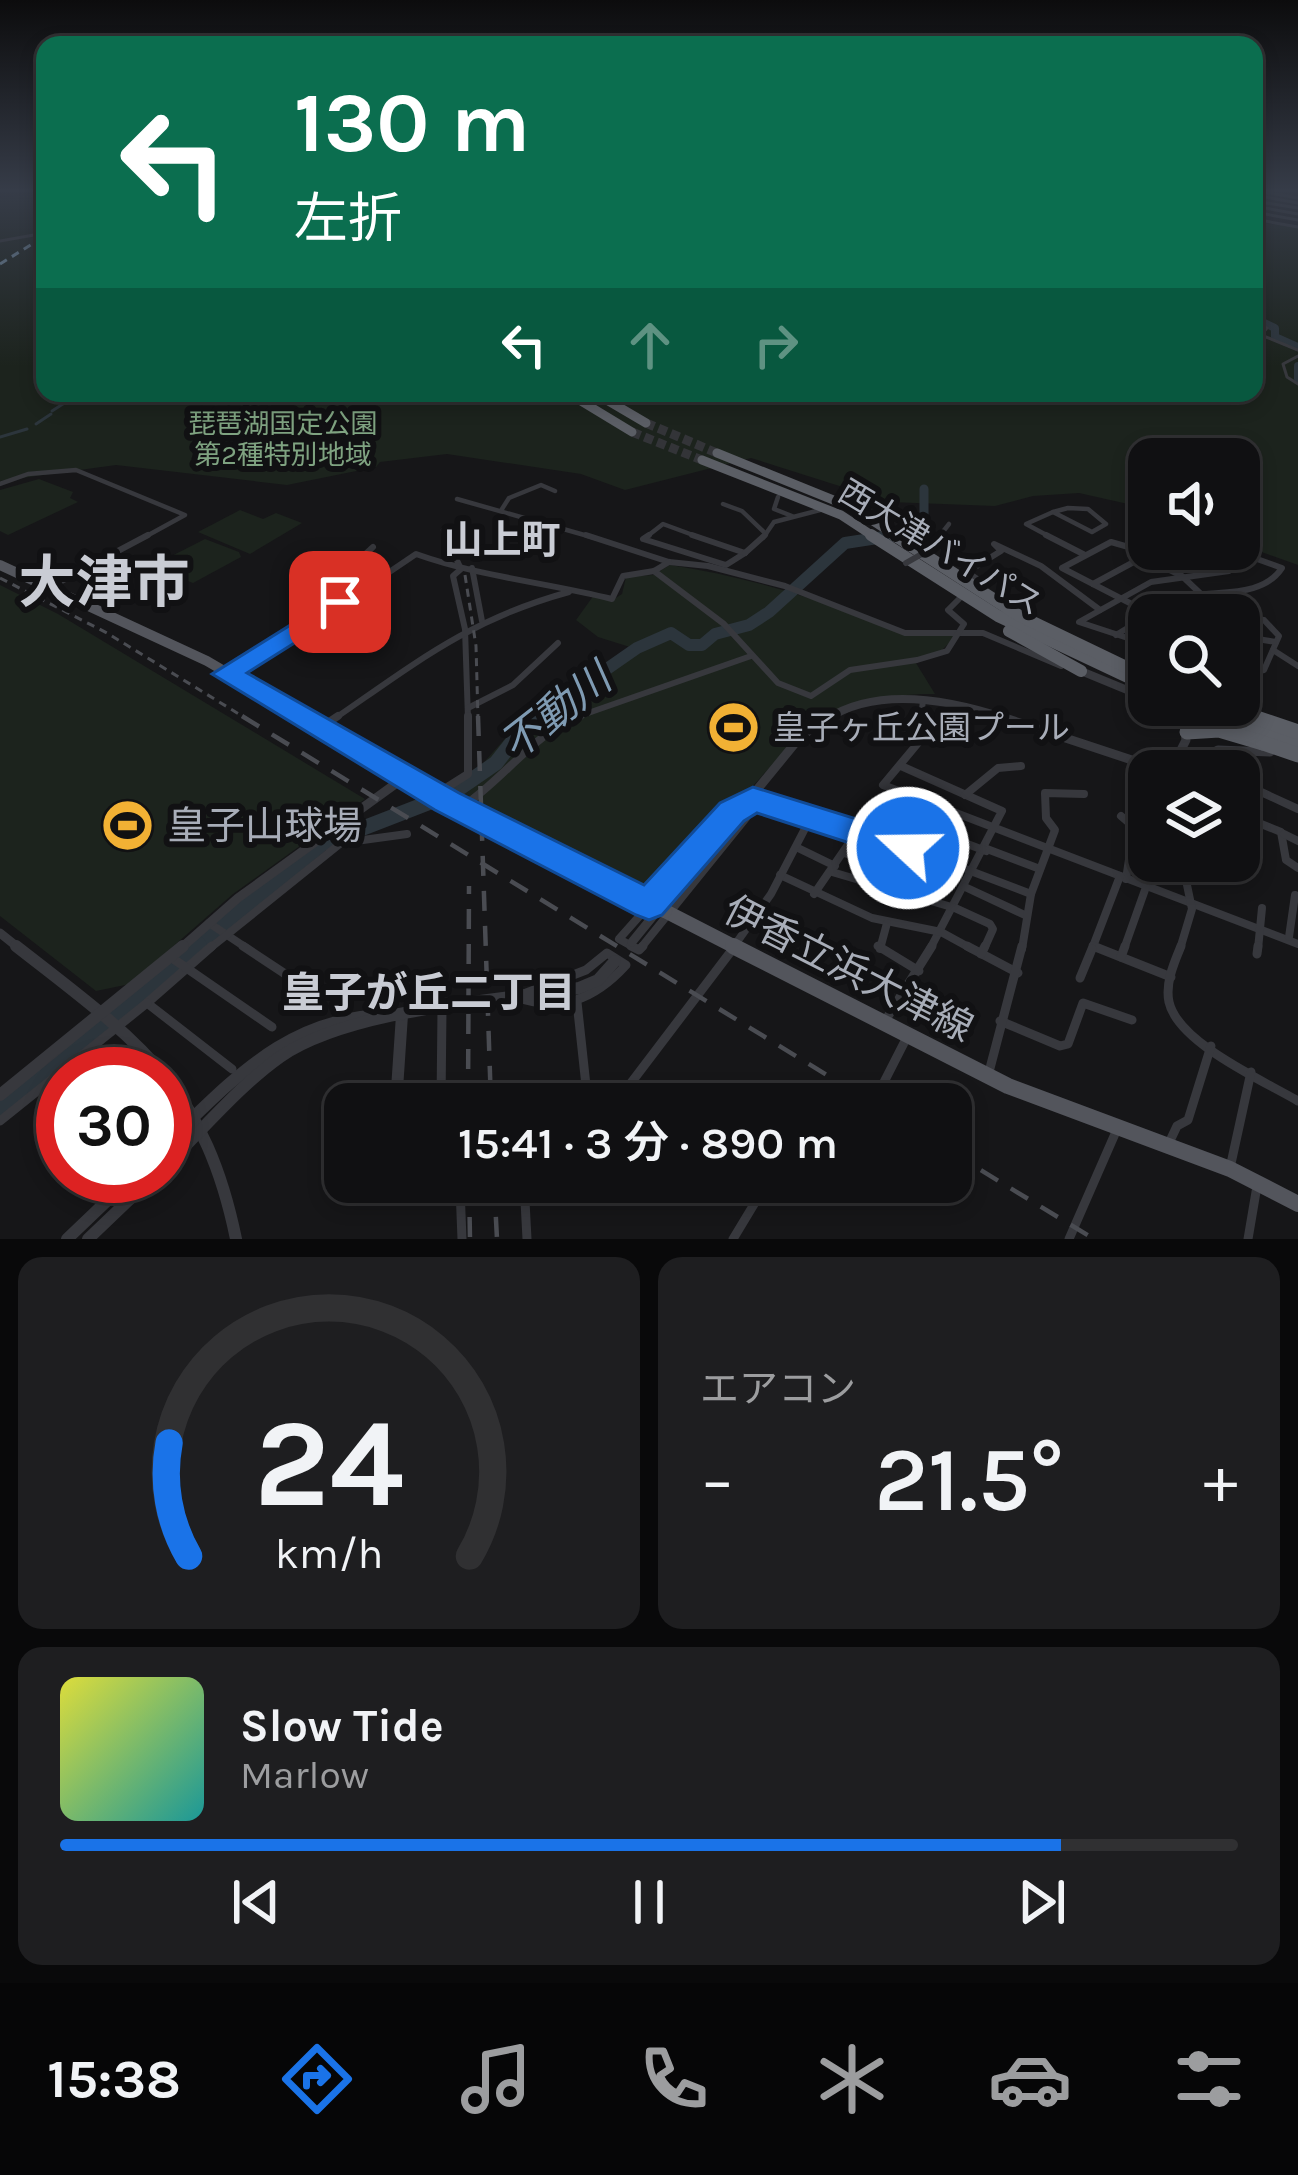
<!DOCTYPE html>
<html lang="ja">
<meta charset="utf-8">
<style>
body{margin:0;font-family:Karla,"Noto Sans JP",sans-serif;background:#1e1e20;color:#f1f3f6;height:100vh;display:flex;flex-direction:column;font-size:45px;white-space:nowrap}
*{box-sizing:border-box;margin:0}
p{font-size:39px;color:#9c9d9f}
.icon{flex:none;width:66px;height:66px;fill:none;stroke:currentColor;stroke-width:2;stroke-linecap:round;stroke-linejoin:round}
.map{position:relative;height:1239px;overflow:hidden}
.details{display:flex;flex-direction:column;gap:18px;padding:18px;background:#09090a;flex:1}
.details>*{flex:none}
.top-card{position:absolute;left:36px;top:36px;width:1227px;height:366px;border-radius:24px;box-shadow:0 6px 18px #0003,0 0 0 3px #303032;background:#0b6e4f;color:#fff;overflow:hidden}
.buttons{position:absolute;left:1128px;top:438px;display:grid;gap:24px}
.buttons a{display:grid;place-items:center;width:132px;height:132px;border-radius:24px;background:#101012;box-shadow:0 6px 18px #0003,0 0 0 3px #303032;font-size:60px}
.speed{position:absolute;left:36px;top:1047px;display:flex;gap:24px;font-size:60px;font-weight:700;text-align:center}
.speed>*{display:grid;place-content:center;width:156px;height:156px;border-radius:50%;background:#101012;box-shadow:0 6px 18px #0003,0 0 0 3px #303032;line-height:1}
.speed .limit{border:18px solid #d22;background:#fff;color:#111}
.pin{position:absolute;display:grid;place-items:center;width:102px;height:102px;color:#fff;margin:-51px;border-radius:24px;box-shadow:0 6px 18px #0006}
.me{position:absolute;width:132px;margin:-66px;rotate:291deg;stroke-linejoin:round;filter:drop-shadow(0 0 9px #0008)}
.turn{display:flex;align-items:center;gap:42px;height:252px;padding:0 60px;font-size:54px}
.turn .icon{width:156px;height:156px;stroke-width:2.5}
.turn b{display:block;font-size:84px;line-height:102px}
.lanes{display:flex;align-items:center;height:114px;padding:0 60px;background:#0003;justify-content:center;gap:60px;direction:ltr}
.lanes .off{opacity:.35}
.big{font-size:90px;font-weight:600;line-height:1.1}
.details .widget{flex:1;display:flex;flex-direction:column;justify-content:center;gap:18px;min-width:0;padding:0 42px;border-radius:24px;background:#1e1e20}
.details .dial{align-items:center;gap:0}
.dial svg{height:312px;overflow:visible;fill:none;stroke:#303032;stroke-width:7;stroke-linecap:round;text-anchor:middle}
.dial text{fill:#f1f3f6;stroke:none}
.song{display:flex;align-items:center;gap:36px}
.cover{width:144px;height:144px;border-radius:18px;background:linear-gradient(135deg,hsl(60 70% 55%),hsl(180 70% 35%))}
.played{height:12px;border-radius:6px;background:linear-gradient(90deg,#1a73e8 85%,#303032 85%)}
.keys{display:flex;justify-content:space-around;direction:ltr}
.heat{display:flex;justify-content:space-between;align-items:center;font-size:66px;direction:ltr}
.details .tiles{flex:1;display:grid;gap:18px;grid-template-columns:1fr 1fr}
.widget:last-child{grid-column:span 2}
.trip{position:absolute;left:324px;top:1083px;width:648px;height:120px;border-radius:24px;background:#101012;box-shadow:0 6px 18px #0003,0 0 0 3px #303032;font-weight:600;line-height:120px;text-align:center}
.tab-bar{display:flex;height:192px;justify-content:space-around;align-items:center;background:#060607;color:#9c9d9f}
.tab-bar .icon{width:84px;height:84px}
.tab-bar .selected{color:#1a73e8}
.tab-bar b{font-size:54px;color:#f1f3f6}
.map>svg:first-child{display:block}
.green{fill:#1c231d}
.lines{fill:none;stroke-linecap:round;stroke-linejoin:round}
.stream{stroke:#2c353c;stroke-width:3}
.river-far4{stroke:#2c353c;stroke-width:8}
.river-far3{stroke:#2c353c;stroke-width:9}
.river-far2{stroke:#2c353c;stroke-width:12}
.river-far1{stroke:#2c353c;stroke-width:15}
.river{stroke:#2c353c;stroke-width:20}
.ferry{stroke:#7f9bb3;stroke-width:3;stroke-dasharray:8 6;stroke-linecap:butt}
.trunk-tunnel{stroke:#333438;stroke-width:9;stroke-dasharray:9 4.5;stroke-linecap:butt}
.minor-far4{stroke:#37383d;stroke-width:3}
.minor-far3{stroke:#37383d;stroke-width:4.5}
.minor-far2{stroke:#37383d;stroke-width:6}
.minor-far1{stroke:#37383d;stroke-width:8}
.minor{stroke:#37383d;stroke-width:9}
.tertiary-far3{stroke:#37383d;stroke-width:3}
.tertiary-far2{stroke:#37383d;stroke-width:8}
.tertiary-far1{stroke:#37383d;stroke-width:9}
.tertiary{stroke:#37383d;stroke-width:12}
.primary-far2{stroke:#53555c;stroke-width:10}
.primary-far1{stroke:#53555c;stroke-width:14}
.primary{stroke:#53555c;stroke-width:16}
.trunk-far2{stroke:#5b5e65;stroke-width:9}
.trunk-far1{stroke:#5b5e65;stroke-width:12}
.trunk{stroke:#5b5e65;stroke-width:15}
.rail-far1{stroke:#4a4c52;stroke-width:3;stroke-dasharray:8 6;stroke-linecap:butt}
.rail{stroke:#4a4c52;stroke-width:4.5;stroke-dasharray:20 15;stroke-linecap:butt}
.minor-bridge{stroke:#37383d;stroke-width:6}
.primary-bridge{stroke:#53555c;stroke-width:14}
.trunk-bridge-far1{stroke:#5b5e65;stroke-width:12}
.trunk-bridge{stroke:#5b5e65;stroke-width:15}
.route{fill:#1a73e8;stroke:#114b97;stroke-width:3}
.labels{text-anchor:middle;stroke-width:12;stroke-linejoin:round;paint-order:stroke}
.far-park-label{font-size:27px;fill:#7fa381;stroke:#111113}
.street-label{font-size:33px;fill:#a8adb8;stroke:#111113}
.poi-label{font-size:33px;fill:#a8adb8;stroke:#111113;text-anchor:start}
.quarter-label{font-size:39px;font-weight:bold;fill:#c9ccd4;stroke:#111113}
.near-poi-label{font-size:39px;fill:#a8adb8;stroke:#111113;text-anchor:start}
.near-street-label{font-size:39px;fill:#a8adb8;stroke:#111113}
.near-water-label{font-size:42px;font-style:italic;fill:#7f9bb3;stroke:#111113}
.near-neighbourhood-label{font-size:42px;font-weight:bold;fill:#c9ccd4;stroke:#111113}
.town-label{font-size:57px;font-weight:bold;fill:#c9ccd4;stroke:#111113}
</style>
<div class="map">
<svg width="1298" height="1239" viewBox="0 0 1298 1239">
<rect width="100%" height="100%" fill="#161618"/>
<g class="green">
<polygon points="22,192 45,192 45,393 1254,393 1254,222 1298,227 1298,565 1239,544 1239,459 1149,459 1149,527 1128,504 1079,493 1033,496 995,506 890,502 751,458 625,490 581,474 447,454 380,462 376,467 287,485 116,465 0,481 0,198 33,194"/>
<polygon points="39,479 73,492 70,498 78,502 8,535 0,531 0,490"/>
<polygon points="240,510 263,519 276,513 302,523 250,554 198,532"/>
<polygon points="205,539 239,552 241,557 193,583 150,567"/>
<path d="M 670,565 C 731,574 791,591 850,612 C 902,630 896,639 957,635 L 939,653 L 916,663 L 935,694 C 894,693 849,703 813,720 L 656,892 L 563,854 L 442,795 L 470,778 L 511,732 L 633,648 L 598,637 L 576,620 L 594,595 L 611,601 L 622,594 L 626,577 L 653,575 Z"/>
<polygon points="0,585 58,614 365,799 233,894 130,984 96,991 0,916"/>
</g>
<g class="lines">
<g class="stream">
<polyline points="52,411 80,393"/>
<polyline points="36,424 51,414"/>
<polyline points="0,437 27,429"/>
</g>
<g class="river-far4">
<polyline points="1254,318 1275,328 1275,337 1298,347"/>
<polyline points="1298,366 1298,379"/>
</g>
<polyline class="river-far3" points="878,538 924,530 924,489"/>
<polyline class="river-far2" points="535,719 637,648 671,633 689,645 702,645 715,634 749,625 769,612 845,543 897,535"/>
<polyline class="river-far1" points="194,949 322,844 451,794 496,763 525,726 540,716"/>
<polyline class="river" points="0,1108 197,946"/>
<polyline class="ferry" points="0,264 45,236"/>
<g class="trunk-tunnel">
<polyline points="646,423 717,453"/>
<polyline points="632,432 702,460"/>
</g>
<g class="minor-far4">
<polyline points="1264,192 1298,198"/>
<polyline points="1254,195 1298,203"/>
<polyline points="1254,201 1298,208"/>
<polyline points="1254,206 1298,214"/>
<polyline points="1254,219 1298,227"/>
<polyline points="0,241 45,233"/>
<polyline points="1254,322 1267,328 1261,335 1298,350"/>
<polyline points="1298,356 1283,364 1287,377 1298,384"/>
</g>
<g class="minor-far3">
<polyline points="0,484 28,474 76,470 185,515 143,538"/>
<polyline points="778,497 774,509 792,516"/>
<polyline points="457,499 595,538"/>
<polyline points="723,504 742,511 766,534"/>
<polygon points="1068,508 1088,509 1106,524 1092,532 1053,512"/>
<polyline points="502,509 509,498 541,485 555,491"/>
<polyline points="443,530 446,538"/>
<polyline points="645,538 663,524 701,538"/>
<polyline points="763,538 774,522 820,510"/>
<polyline points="938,538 949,524"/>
<polyline points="1052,538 1026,524 1053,512"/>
</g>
<g class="minor-far2">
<polyline points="445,535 461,569 453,576 465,629 468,719"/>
<polyline points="586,535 669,562 708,566 785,586 905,633 983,633 1061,666"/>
<polyline points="649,535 643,539 726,565 745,553"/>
<polyline points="692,535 745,553"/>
<polyline points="1046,535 1085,555"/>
<path d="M 1111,542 L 1153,554 L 1232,550 L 1282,568 C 1260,601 1210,588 1178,599 C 1169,602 1159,609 1151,614 L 1062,568 Z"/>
<polyline points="927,551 940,535"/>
<polyline points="745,553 765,535"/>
<polyline points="340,554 346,572 321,593 340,602"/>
<polyline points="472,568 482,621"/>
<polyline points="654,571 724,624 778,683 811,696 850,670 917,660 947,651 964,624 948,610 959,599"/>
<polyline points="346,572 373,547"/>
<polyline points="1093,584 1143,557 1182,576 1202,595"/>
<polyline points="52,586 148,535"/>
<polyline points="979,586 983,583 967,572 1001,551 994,544 1041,566 1100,610"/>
<polyline points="1239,617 1264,620 1279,636 1264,670 1239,676"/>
<polyline points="1116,635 1149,615"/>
<polyline points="1239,636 1276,642"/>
<polyline points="1149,645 1079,622 1151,582 1229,571 1248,555"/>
<polyline points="1273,650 1298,666"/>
<path d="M 229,672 L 323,617 L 416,554 C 477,576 548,583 612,599 L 623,576 L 654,571 L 669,562"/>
<polyline points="1239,678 1254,702"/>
<polyline points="468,708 513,685 558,643"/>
<path d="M 334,719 C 417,662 470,619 569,592"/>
<polyline points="571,719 751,656"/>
<polyline points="921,719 923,700"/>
<polyline points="1199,719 1206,708"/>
</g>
<g class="minor-far1">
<polyline points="921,716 918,743 883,785 1298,944"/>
<polyline points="1185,725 1201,716"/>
<polyline points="320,728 338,716"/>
<polyline points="901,766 1002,811 930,949"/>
<polyline points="1217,771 1230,761 1231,752"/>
<polyline points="438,793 468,774 468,716"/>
<polyline points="965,795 998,768 1021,766"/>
<polyline points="753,799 873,834 1031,894"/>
<path d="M 462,807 C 502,781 536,731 580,716"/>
<polyline points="1239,815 1281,832 1286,860 1298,868"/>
<polyline points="1121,816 1149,840"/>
<polyline points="1255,822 1259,791 1298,809"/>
<polyline points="1284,834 1298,841"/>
<polyline points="798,848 835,866"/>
<polyline points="987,849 1040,869"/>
<polyline points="844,853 901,871"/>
<polyline points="921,853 930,830 986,851"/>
<polyline points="832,872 955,908 990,924 993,929 984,949"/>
<polyline points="780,875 872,918 941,932 972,949"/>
<polyline points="1126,879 1134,827"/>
<polyline points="965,887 1027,916"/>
<polyline points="814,894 876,804 901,811 921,802"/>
<polyline points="895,894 908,849"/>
<polyline points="209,923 248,949"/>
<polyline points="1289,937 1295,895"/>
<polyline points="209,949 341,843 407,834"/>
<polyline points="637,949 619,939 732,812 753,799 746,818 640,949"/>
<polyline points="732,949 771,894 811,817"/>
<polyline points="880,949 887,923"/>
<polyline points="1022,949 1031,894 1055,830 1046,818 1045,793 1084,794"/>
<polyline points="1092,949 1120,876"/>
<polyline points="1124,949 1146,887"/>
<polyline points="1180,949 1192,909 1182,861"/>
<polyline points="1258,949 1262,908"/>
</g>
<g class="minor">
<polyline points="212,946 147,1003 232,1069"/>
<polyline points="243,946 311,991"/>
<polyline points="631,946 639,950 643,946"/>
<polyline points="878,946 919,971"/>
<polyline points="967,946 1018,973"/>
<polyline points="1093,946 1171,977"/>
<path d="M 1181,946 C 1174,963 1165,983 1169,1002 C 1178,1043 1264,1081 1298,1101"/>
<path d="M 607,953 L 626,965 C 595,999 561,1013 516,997 L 586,970 Z"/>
<polyline points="981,954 985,946"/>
<polyline points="1257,954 1258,946"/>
<polyline points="1121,957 1125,946"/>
<polyline points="172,958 272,1027"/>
<polyline points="1080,978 1092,949"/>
<polyline points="577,1002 588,1104"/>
<polyline points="885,1021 932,946"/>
<polyline points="1000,1021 1060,1046 1068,1044 1083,1003 1132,1020"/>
<polyline points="989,1072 1022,946"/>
<polyline points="883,1084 906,1039"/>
<polyline points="441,1104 442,1009"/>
<polyline points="615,1104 735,946"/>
<polyline points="0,1121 147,1003"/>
<polyline points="1168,1145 1177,1126 1188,1120 1211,1046"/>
<polyline points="1230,1168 1251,1072"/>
<polyline points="455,1182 460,1188 462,1239"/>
<polyline points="524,1182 527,1239"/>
<polyline points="460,1188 485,1182"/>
<polyline points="733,1239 759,1196"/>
<polyline points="1069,1239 1118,1127"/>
<polyline points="1248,1239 1257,1186"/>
</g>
<polyline class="tertiary-far3" points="1254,212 1298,220"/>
<g class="tertiary-far2">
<polyline points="1081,671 1149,699"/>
<polyline points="1160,705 1176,719"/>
<path d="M 827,719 C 879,685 954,701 1008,719"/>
</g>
<g class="tertiary-far1">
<polyline points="999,716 1153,767 1176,760 1186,740 1184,725 1173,716"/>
<polyline points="1181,771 1218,750 1270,752"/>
<polyline points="670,896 801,736 832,716"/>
<polyline points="0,933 20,949"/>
<polyline points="632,942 654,915"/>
<polyline points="180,949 238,898 405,777"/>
</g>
<g class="tertiary">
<path d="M 16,946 C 135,1039 204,1083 236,1239"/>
<polyline points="0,1095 183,946"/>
<polyline points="396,1104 402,1015"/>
<path d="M 165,1145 C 236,1076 294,1011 401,1015"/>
<path d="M 165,1166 C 202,1131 239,1086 280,1057 C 350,1009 494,1001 579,988 L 598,980 L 615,961"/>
<polyline points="67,1239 133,1176"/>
<polyline points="88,1239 154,1176"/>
</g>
<polyline class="primary-far2" points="0,565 207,661 306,719"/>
<g class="primary-far1">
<polyline points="301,716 447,801 654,907"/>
<polyline points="665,911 739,949"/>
</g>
<polyline class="primary" points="733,946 1008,1086 1230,1169 1298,1204"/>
<g class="trunk-far2">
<polyline points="595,393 646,423"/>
<polyline points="571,395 632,432"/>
<polyline points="717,453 853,508 899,538"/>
<polyline points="702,460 841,515 876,538"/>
</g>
<g class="trunk-far1">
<polyline points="871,535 998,616 1149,687"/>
<polyline points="894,535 1018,615 1149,678"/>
<polyline points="1009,631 1081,671"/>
<polyline points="1220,705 1260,719"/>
<polyline points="1223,716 1230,719"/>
</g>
<g class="trunk">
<polyline points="1223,716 1298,744"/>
<polyline points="1251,716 1298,732"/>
<polyline points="1187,732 1219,730 1263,743"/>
</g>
<g class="rail-far1">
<polyline points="465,575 476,646 478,719"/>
<polyline points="0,578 107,633 247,719"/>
</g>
<g class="rail">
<polyline points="242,716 874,1104"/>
<polyline points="478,716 491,1104"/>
<polyline points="468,1104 469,886"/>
<polyline points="951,1152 1094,1239"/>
<polyline points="469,1182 470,1239"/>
<polyline points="494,1182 497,1239"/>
</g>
<polyline class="minor-bridge" points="906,563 927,551"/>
<polyline class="primary-bridge" points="654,907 665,911"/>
<polyline class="trunk-bridge-far1" points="1194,705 1223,716"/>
<polyline class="trunk-bridge" points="1263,743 1298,755"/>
</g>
<linearGradient id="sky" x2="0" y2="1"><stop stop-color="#0c0c0d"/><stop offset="0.52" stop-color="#363c48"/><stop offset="1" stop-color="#363c48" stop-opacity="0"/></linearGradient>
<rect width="1298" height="366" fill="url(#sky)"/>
<polygon class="route" points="340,594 354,602 350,608 247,673 459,793 644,885 720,803 753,787 921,839 926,848 921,858 908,862 757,813 744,821 662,915 649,920 636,915 435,810 212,674"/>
<defs>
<symbol id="stadium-disc" viewBox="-11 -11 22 22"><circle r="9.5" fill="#f2b134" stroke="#111113"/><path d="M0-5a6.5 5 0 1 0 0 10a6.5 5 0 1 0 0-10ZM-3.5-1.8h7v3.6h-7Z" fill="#111"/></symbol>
</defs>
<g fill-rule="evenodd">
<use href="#stadium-disc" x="704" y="698" width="59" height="59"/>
<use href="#stadium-disc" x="98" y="796" width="59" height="59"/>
</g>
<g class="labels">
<g class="far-park-label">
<text x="283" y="433">琵琶湖国定公園<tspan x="283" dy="31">第2種特別地域</tspan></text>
</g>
<g class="street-label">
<text transform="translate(941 547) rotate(31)" y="12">西大津バイパス</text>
</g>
<g class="poi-label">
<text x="773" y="739">皇子ヶ丘公園プール</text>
</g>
<g class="quarter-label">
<text x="502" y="553">山上町</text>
</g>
<g class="near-poi-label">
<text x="167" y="839">皇子山球場</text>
</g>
<g class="near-street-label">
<text transform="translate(849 968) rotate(27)" y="14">伊香立浜大津線</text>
</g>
<g class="near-water-label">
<text transform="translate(555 711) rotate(-38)" y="15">不動川</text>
</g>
<g class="near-neighbourhood-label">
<text x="429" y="1007">皇子が丘二丁目</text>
</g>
<g class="town-label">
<text x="104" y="602">大津市</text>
</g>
</g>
</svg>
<div class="buttons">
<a><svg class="icon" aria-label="sound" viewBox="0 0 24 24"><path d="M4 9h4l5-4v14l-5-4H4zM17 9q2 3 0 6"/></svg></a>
<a><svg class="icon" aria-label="search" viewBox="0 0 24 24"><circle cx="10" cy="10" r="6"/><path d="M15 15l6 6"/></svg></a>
<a><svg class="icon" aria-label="layers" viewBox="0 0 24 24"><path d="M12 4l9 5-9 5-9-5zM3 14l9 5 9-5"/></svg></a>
</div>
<div class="speed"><div class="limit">30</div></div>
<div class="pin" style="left:340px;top:602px;background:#d93025"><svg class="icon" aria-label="arrive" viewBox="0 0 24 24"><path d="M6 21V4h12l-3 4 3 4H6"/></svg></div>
<svg class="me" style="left:908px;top:848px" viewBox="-20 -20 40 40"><circle r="17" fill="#1a73e8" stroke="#fff" stroke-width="3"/><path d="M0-11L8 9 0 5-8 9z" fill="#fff"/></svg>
<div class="trip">15:41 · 3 分 · 890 m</div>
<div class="top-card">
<div class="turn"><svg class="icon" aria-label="left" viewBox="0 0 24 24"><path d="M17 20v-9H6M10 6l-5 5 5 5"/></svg><div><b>130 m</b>左折</div></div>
<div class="lanes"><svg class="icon" aria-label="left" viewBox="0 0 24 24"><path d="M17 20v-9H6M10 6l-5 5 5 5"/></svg><svg class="icon off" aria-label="ahead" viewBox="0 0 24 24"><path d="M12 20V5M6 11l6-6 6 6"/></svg><svg class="icon off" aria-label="right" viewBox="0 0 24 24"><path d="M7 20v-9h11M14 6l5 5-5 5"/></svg></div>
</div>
</div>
<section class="details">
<div class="tiles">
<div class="widget dial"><svg viewBox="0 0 100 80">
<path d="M14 69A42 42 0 1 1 86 69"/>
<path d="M14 69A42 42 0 0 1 9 40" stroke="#1a73e8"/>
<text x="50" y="56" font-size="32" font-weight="700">24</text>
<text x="50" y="72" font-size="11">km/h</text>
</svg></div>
<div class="widget"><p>エアコン</p>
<div class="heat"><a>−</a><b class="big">21.5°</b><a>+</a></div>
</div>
<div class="widget">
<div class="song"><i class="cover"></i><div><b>Slow Tide</b><p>Marlow</p></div></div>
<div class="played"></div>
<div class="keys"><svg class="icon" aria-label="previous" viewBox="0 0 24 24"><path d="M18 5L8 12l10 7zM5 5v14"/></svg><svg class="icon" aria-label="pause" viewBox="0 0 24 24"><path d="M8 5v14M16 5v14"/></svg><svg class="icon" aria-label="next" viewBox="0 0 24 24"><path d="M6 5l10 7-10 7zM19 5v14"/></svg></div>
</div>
</div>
</section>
<nav class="tab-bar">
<b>15:38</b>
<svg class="icon selected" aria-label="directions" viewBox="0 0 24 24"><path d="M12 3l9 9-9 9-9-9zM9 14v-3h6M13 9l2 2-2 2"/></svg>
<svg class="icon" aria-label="music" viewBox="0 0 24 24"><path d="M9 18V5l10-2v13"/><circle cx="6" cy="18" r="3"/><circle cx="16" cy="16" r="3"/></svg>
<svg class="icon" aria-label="phone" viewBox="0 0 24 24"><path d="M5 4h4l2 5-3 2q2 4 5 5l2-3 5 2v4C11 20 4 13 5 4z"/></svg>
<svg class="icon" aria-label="climate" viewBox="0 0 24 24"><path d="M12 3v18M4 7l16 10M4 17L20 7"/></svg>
<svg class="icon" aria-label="car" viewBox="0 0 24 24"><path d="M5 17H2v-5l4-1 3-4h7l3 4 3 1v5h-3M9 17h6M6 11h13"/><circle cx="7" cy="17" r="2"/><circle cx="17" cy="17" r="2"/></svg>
<svg class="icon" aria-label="filters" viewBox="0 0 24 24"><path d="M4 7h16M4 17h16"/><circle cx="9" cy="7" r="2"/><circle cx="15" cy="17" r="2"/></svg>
</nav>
